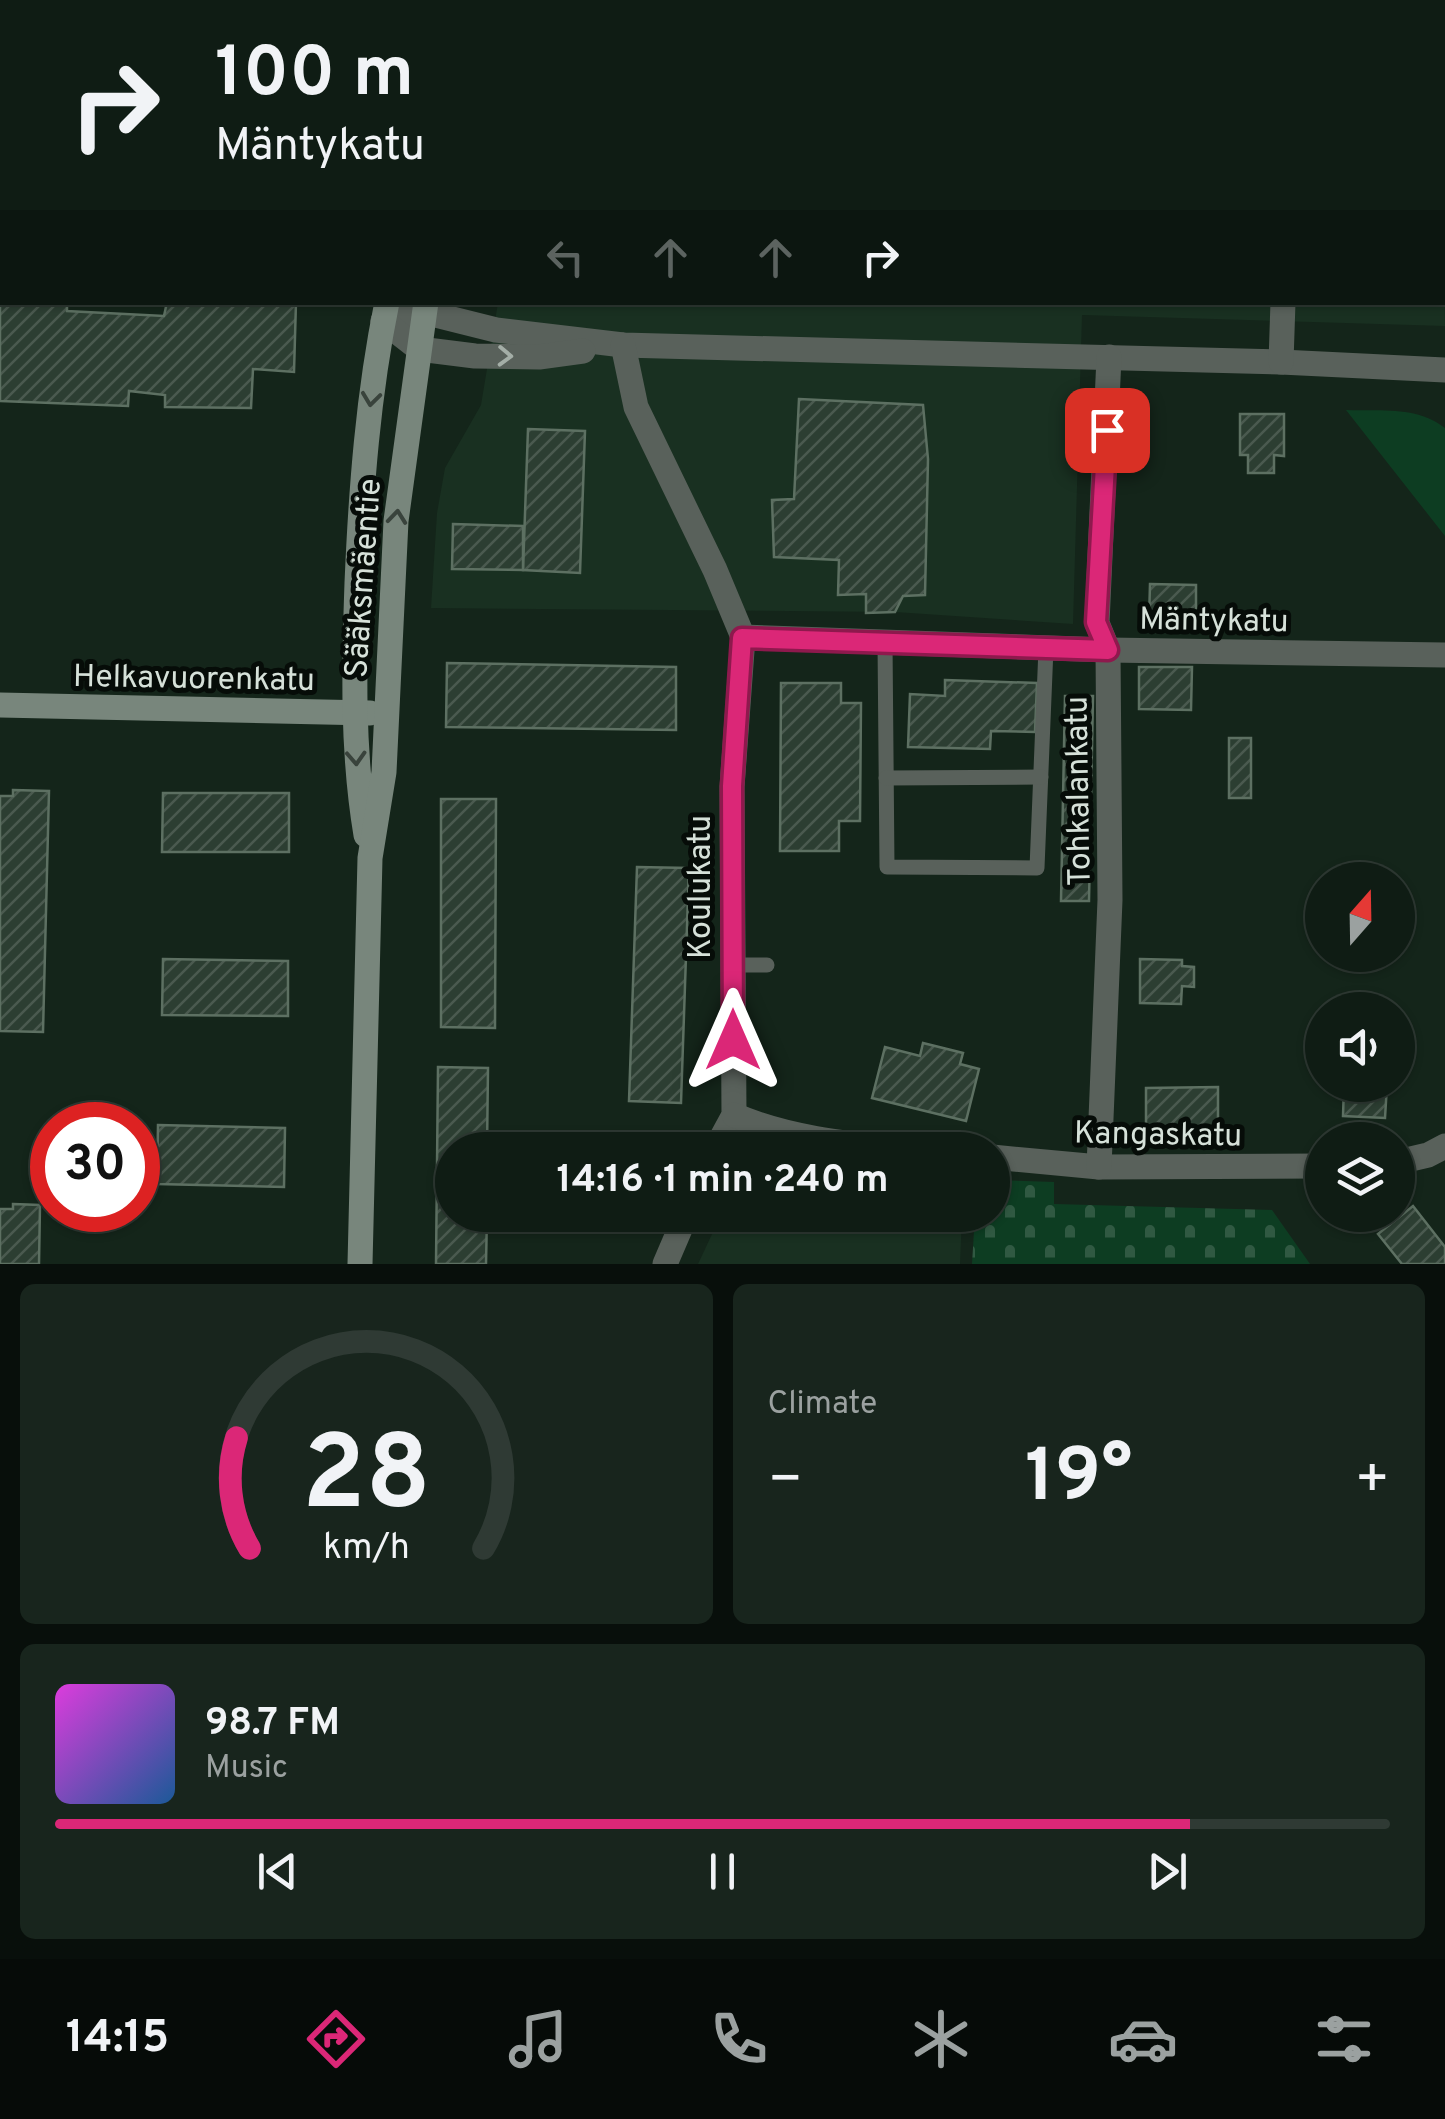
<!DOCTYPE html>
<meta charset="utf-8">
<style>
body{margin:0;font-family:Overpass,sans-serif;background:#18251d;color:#f1f3f6;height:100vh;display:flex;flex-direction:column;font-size:38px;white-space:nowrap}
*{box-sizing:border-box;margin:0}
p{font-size:32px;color:#9ba1a0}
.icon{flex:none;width:55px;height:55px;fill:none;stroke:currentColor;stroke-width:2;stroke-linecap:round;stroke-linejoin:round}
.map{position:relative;height:1264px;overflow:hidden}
.panel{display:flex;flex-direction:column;gap:20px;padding:20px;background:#080f0b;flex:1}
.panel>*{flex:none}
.banner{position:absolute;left:0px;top:0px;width:1445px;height:305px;box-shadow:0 2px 8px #0004,0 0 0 2px #2f3a34;background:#0f1c14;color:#f1f3f6;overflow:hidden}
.needle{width:65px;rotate:20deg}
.fabs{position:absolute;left:1305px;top:862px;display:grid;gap:20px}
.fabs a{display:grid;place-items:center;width:110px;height:110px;border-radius:50%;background:#0f1c14;box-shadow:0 2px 8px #0004,0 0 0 2px #2f3a34;font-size:50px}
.speed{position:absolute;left:30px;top:1102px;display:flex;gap:20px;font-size:50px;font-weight:700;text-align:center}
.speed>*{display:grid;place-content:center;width:130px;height:130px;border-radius:50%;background:#0f1c14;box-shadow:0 2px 8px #0004,0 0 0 2px #2f3a34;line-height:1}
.speed .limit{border:15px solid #d22;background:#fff;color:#111}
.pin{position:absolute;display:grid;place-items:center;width:85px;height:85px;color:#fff;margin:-42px;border-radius:20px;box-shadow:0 5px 15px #0006}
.me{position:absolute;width:110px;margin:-55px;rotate:0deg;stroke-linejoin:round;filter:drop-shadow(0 0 8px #0008)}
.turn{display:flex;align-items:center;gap:35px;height:210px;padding:0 50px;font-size:45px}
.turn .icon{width:130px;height:130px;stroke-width:2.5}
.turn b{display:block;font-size:70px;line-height:85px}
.lanes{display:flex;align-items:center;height:95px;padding:0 50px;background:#0003;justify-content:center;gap:50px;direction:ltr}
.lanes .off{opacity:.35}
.big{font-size:75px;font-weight:700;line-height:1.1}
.panel .widget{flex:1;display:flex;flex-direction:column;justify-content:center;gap:15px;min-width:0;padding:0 35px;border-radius:15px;background:#18251d}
.panel .dial{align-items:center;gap:0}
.dial svg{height:260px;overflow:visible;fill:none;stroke:#2f3a34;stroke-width:7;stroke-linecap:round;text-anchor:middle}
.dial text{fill:#f1f3f6;stroke:none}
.song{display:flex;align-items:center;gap:30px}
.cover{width:120px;height:120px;border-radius:15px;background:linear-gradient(135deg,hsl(300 70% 55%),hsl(210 70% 35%))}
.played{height:10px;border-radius:5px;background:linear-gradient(90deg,#db2777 85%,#2f3a34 85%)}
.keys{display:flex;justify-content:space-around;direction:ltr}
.heat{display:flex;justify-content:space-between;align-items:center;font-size:55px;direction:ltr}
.panel .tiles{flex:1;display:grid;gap:20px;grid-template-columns:1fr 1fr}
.widget:last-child{grid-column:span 2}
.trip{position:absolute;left:435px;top:1132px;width:575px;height:100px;border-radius:50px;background:#0f1c14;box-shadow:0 2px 8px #0004,0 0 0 2px #2f3a34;font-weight:700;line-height:100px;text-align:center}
.tabs{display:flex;height:160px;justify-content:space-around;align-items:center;background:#060b08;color:#9ba1a0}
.tabs .icon{width:70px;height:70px}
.tabs .on{color:#db2777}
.tabs b{font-size:45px;color:#f1f3f6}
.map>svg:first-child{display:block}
.built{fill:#193021}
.grass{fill:#0d3d22}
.cemetery{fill:url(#cemetery-stones)}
.park{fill:url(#park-crowns)}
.building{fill:url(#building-hatch);stroke:#5d7062;stroke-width:2.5}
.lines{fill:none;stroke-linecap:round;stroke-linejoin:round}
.lane{stroke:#59615b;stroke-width:15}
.street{stroke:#59615b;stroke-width:25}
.secondary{stroke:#78867c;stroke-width:25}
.oneway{stroke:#a4aea7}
.oneway2{stroke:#39433c}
.route-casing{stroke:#8e194d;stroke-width:25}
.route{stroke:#db2777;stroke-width:18}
.labels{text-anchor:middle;stroke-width:10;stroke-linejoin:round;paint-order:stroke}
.street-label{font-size:32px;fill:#d6e1d9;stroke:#060c08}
</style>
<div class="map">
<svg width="1445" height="1264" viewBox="0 0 1445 1264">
<defs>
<pattern id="cemetery-stones" width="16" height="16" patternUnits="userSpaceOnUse" patternTransform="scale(2.5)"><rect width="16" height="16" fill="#0d3d22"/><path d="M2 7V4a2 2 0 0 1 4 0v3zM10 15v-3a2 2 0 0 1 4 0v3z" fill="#305942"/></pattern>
<pattern id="park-crowns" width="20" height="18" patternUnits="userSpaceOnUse" patternTransform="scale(2.5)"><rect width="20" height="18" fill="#0d3d22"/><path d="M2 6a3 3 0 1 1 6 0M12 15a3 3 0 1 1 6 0" fill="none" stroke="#305942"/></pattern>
<pattern id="building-hatch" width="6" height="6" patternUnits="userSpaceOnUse" patternTransform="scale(2.5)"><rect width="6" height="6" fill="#2c3e32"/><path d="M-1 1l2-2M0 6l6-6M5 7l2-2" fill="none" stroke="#4a5a4f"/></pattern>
</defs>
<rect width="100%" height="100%" fill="#14251a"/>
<g class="built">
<rect x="534" y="0" width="786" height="2"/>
<polygon points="1442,22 1445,326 1082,315 1073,624 895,612 431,608 437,513 445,468 481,405 498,303 1442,302"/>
<polygon points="721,1215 962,1215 960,1264 698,1264"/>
</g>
<path class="grass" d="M 1346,410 C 1380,411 1418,406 1445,428 L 1445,536 Z"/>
<polygon class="cemetery" points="993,1180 1054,1182 1054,1204 1272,1210 1310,1264 972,1264 975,1215 992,1215"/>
<polygon class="park" points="0,0 392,0 2,2 2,173"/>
<g class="building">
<rect x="1442" y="24" width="3" height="155"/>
<polygon points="0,229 2,302 67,302 67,311 164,316 167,302 296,302 294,372 253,369 251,408 165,407 165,395 129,391 128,406 0,401"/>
<polygon points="799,399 923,405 928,459 925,595 903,596 895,612 866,613 866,594 838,595 839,560 774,557 772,500 794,499"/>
<polygon points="1240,414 1284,414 1284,456 1274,455 1274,473 1248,473 1248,455 1240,455"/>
<polygon points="528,429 585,431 580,573 523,570"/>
<polygon points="453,524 523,526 523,570 452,569"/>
<polygon points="1150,584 1196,585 1196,622 1149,621"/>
<polygon points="447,663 676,667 676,730 446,727"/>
<polygon points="1139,667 1192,667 1191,710 1139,709"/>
<polygon points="945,680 1037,683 1035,732 991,731 990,749 908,747 910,694 945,696"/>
<polygon points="781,683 841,683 841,703 861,703 860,821 839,821 839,851 780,851"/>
<polygon points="1065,696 1093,696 1089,901 1061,901"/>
<rect x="1229" y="738" width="22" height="60"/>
<polygon points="13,790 49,791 43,1032 0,1031 0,796 13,796"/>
<polygon points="163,793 289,793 289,852 162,852"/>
<polygon points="441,799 496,799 495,1028 441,1027"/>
<polygon points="637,867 689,868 681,1103 629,1101"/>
<polygon points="163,959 288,961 288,1016 162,1015"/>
<polygon points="1140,959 1182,960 1182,966 1194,967 1194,987 1182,986 1181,1004 1140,1003"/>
<polygon points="923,1043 963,1053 960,1064 979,1069 966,1121 872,1098 885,1047 920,1056"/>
<polygon points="438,1067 488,1068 487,1150 452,1150 452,1215 487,1215 486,1264 436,1264"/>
<polygon points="1344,1085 1387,1085 1385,1118 1343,1116"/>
<polygon points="1218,1087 1218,1133 1146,1133 1146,1088"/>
<polygon points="158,1125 285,1128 284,1187 157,1184"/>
<polygon points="13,1204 40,1205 39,1264 0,1264 0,1209 13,1209"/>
<polygon points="1413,1206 1445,1247 1445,1264 1402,1264 1378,1234"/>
</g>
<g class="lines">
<g class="lane">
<polyline points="885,642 887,867 1037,868 1046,648"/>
<polyline points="886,778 1041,777"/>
<polyline points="732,965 767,965"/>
</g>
<g class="street">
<polyline points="1288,2 1288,0"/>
<polyline points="383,321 424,312 496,330 623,345 1281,362 1445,370"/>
<polyline points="383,321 419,349 475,356 539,357 583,351"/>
<polyline points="623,345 636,407 715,570 743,637 732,787 734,1115 715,1150"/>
<polyline points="1281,362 1283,302"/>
<polyline points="743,637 1108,650 1445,655"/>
<path d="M 734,1115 C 792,1140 852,1144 915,1150"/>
<polyline points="992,1157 1099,1167 1322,1166"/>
<polyline points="1398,1162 1428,1155 1445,1146"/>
<polyline points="1099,1167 1110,900 1108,650 1097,623 1109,357"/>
<polyline points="665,1264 686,1215"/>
</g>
<g class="secondary">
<polyline points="438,2 438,0"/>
<polyline points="482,2 482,0"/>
<polyline points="0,705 370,713"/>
<path d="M 366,835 C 352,751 354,668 357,583 C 361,489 368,395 387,302"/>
<polyline points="360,1264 370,858 384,772 396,521 426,302"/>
</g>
</g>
<defs><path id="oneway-chevron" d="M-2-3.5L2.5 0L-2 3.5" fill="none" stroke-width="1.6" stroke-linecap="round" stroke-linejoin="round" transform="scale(2.5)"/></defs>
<use class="oneway" href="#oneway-chevron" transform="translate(505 356) rotate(2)"/>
<g class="oneway2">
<use href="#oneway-chevron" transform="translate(371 399) rotate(97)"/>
<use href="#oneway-chevron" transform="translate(397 517) rotate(-84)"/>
<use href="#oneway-chevron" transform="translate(356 758) rotate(87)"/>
</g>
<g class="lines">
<defs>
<polyline id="route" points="733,1040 732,786 742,638 1108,650 1096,622 1107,430"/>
</defs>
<use href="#route" class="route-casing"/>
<use href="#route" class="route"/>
</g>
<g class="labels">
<g class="street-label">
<text transform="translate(362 578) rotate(-86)" y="11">Sääksmäentie</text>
<text transform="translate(1214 619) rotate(1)" y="11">Mäntykatu</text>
<text transform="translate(194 677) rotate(1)" y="11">Helkavuorenkatu</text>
<text transform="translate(1077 791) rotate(-91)" y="11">Tohkalankatu</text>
<text transform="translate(699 887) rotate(-90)" y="11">Koulukatu</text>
<text transform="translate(1158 1133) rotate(1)" y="11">Kangaskatu</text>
</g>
</g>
</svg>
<div class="fabs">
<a><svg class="needle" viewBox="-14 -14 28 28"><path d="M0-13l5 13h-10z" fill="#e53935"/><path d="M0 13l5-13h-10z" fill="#9ba1a0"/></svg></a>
<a><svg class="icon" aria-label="sound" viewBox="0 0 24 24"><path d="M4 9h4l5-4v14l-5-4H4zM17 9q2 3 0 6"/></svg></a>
<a><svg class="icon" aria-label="layers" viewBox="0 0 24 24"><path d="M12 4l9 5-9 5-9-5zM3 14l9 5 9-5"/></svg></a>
</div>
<div class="speed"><div class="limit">30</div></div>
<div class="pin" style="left:1107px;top:430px;background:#d93025"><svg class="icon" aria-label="arrive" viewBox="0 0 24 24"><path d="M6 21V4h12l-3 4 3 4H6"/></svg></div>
<svg class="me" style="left:733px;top:1040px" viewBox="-20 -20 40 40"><path d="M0-17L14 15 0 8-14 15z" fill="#db2777" stroke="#fff" stroke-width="4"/></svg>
<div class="trip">14:16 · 1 min · 240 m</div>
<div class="banner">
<div class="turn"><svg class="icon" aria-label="right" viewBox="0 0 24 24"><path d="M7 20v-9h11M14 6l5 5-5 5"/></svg><div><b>100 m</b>Mäntykatu</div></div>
<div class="lanes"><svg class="icon off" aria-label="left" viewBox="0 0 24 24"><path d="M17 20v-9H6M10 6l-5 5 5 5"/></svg><svg class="icon off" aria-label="ahead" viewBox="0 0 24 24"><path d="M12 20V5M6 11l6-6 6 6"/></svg><svg class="icon off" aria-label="ahead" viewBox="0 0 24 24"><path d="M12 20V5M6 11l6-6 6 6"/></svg><svg class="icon" aria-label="right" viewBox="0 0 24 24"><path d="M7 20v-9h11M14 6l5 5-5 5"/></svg></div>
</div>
</div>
<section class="panel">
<div class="tiles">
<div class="widget dial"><svg viewBox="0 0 100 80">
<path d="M14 69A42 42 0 1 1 86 69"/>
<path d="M14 69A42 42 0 0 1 10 35" stroke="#db2777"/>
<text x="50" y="56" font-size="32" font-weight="700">28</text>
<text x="50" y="72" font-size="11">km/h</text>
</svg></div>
<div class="widget"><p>Climate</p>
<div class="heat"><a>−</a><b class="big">19°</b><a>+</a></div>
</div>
<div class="widget">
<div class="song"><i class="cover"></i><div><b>98.7 FM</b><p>Music</p></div></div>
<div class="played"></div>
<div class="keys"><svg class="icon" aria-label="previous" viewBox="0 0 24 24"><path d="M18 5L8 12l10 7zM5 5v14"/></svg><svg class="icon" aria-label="pause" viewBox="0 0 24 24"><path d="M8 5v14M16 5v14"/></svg><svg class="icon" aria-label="next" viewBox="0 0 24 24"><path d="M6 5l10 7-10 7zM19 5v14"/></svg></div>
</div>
</div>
</section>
<nav class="tabs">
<b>14:15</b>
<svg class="icon on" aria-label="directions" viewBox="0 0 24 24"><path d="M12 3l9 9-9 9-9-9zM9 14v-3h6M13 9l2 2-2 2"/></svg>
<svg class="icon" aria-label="music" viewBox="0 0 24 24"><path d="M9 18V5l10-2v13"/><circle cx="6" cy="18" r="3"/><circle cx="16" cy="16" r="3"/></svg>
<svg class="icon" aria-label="phone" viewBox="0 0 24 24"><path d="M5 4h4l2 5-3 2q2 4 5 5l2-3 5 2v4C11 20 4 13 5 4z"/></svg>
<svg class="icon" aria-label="climate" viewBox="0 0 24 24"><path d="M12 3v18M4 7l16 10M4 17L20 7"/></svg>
<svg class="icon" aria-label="car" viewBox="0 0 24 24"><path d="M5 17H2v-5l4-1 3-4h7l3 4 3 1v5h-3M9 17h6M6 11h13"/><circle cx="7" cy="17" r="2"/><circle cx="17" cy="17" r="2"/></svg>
<svg class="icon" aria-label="filters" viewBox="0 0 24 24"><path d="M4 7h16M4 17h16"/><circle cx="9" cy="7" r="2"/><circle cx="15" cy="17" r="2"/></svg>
</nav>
